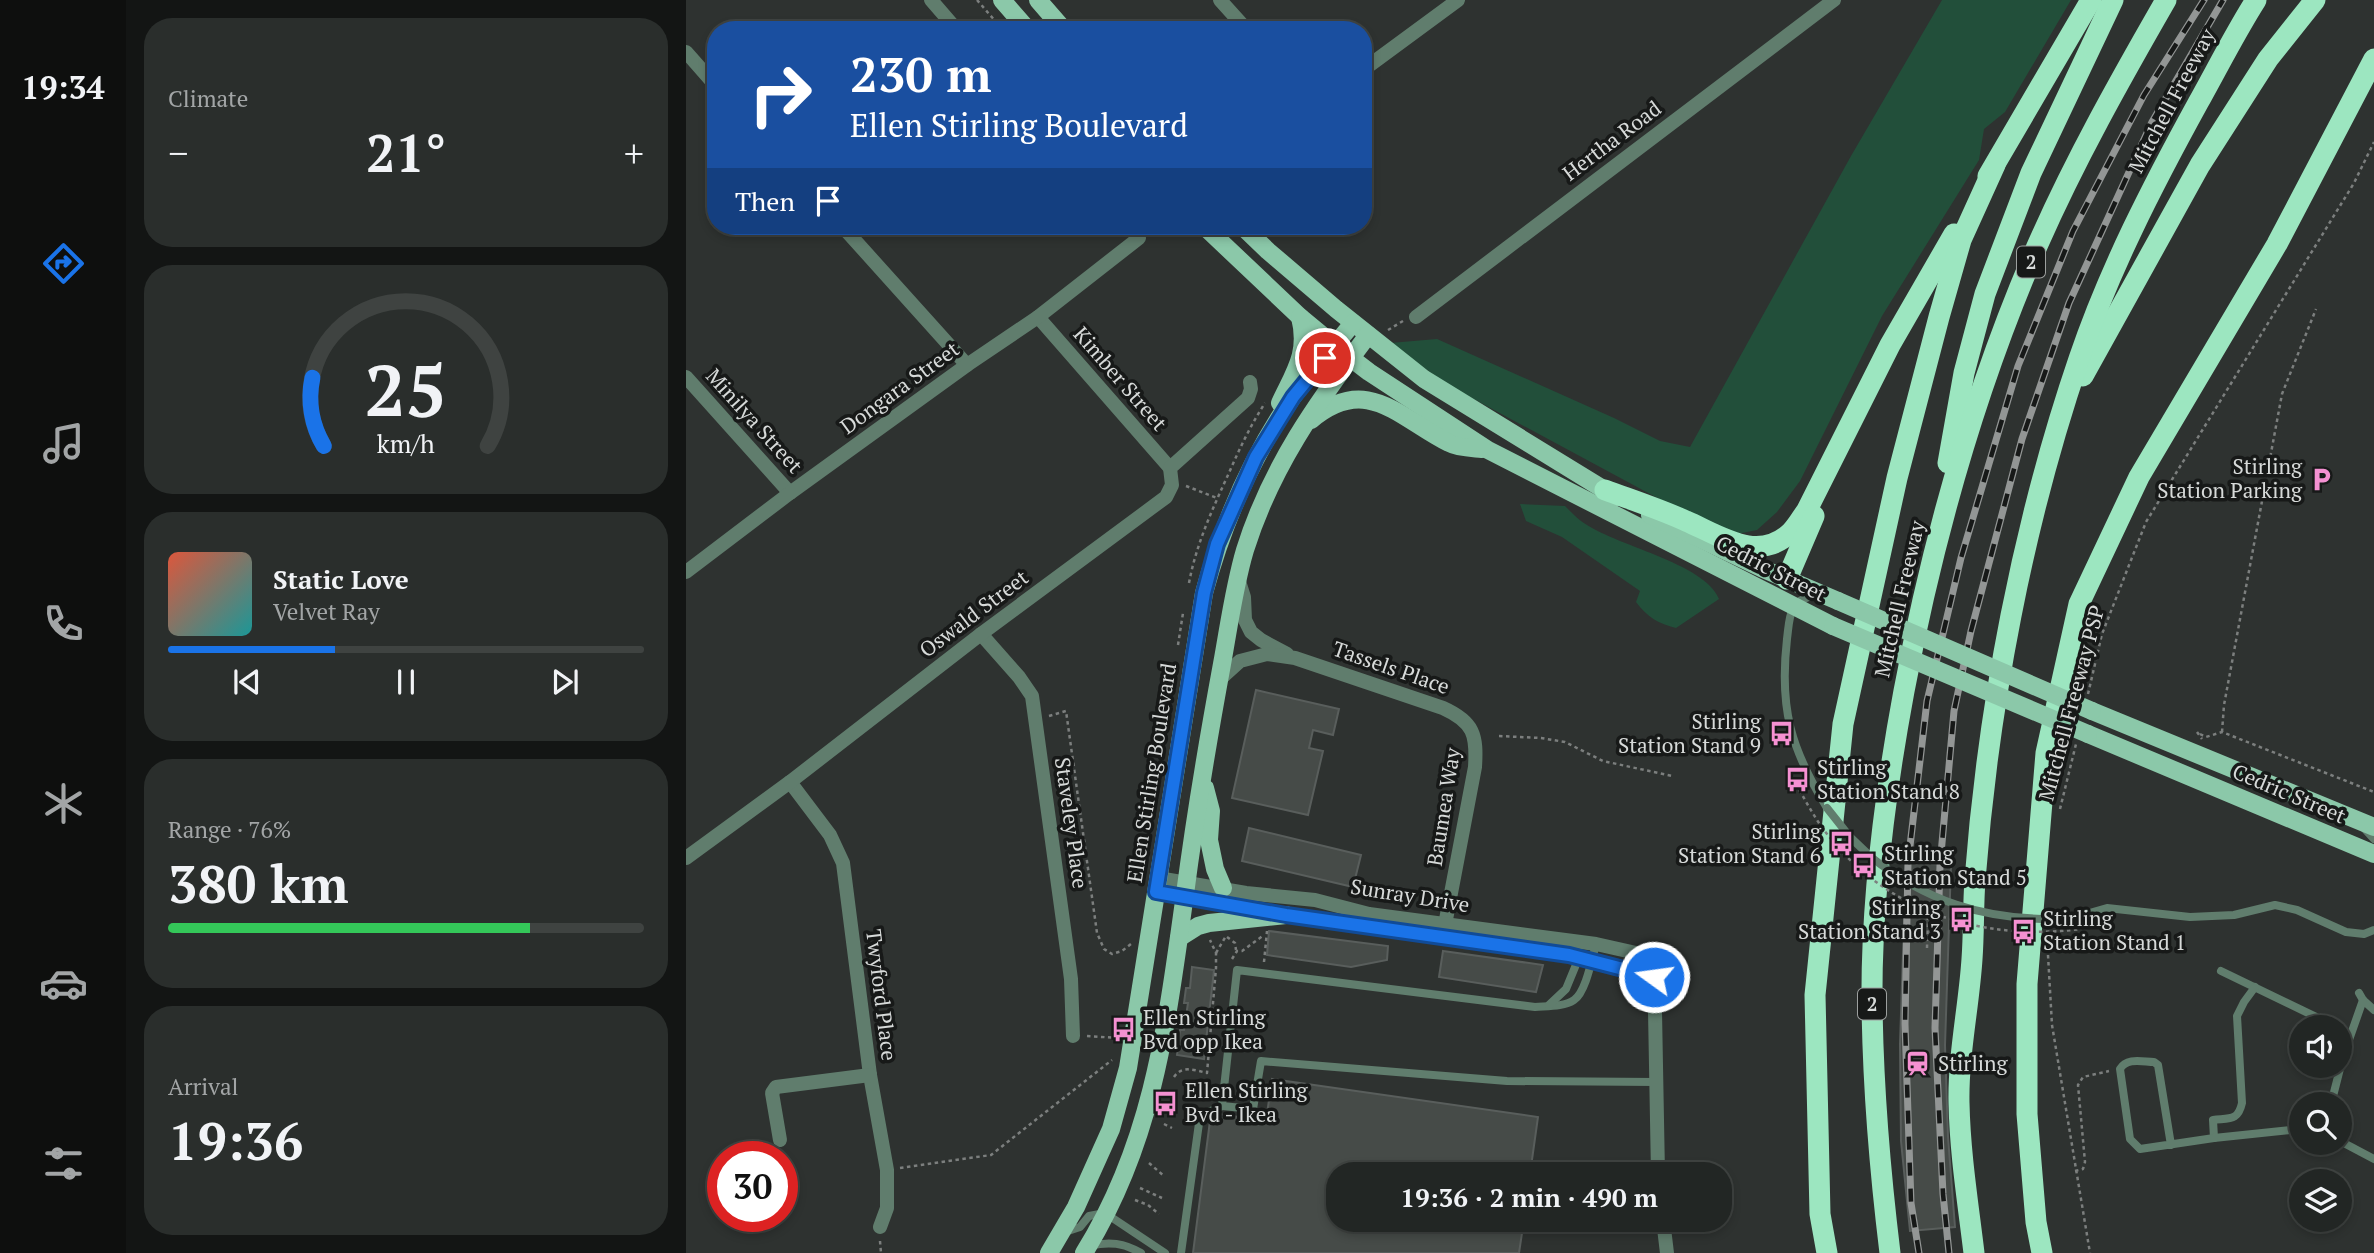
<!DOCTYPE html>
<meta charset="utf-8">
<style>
body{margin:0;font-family:"PT Serif",serif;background:#2a2e2c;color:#f1f3f6;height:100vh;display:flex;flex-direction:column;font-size:26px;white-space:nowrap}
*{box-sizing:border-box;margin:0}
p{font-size:23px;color:#a2a5a6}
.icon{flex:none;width:38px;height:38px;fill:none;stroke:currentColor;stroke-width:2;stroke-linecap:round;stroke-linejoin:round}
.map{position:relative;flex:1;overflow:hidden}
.drawer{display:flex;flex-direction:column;gap:18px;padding:18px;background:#131514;width:560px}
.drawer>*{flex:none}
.hud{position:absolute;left:21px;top:21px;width:665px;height:214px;border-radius:28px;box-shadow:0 4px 10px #0003,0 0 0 2px #3f4341;background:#1a4fa0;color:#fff;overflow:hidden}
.buttons{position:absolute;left:1603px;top:1015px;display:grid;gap:14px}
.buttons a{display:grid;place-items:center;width:63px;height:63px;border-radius:50%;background:#222624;box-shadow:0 4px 10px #0003,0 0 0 2px #3f4341;font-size:35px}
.speed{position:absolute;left:21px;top:1141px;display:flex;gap:14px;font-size:35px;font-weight:700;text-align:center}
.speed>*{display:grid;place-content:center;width:91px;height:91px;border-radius:50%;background:#222624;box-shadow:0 4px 10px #0003,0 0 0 2px #3f4341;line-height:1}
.speed .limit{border:10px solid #d22;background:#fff;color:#111}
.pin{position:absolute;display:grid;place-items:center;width:60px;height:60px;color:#fff;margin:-30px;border:4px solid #fff;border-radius:50%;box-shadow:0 2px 7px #0007}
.me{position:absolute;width:77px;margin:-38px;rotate:284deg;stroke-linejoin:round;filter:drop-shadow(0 0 5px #0008)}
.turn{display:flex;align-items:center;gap:24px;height:147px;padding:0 28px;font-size:32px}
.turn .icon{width:91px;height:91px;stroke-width:2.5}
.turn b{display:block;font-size:49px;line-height:60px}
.then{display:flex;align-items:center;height:66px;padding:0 28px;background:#0003;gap:14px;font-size:26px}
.big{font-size:52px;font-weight:700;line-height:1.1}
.drawer .widget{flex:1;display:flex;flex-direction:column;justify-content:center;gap:10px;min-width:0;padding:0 24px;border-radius:28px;background:#2a2e2c}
.drawer .dial{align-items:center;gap:0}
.dial svg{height:182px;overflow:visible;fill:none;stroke:#3f4341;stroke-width:7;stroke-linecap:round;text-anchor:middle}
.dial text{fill:#f1f3f6;stroke:none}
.song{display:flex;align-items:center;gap:21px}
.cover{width:84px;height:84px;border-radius:10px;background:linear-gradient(135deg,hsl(10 70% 55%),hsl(180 70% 35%))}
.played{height:7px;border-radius:4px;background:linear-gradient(90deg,#1a73e8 35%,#3f4341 35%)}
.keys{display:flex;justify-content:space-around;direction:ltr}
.heat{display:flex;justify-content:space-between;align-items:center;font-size:38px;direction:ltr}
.charge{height:10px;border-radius:5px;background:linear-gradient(90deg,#34c759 76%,#3f4341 0)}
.trip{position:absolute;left:640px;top:1162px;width:406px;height:70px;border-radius:28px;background:#222624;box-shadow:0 4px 10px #0003,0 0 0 2px #3f4341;font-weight:700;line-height:70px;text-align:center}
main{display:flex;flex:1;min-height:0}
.tabs{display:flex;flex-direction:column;width:126px;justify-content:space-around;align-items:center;background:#0e0f0e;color:#a2a5a6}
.tabs .icon{width:49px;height:49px}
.tabs .selected{color:#1a73e8}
.tabs b{font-size:32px;color:#f1f3f6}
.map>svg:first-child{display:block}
.green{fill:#224f3a}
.building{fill:#464b48;stroke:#595e5c;stroke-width:2}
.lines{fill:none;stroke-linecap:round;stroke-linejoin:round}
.path{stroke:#7c7f7e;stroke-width:2.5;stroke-dasharray:3.5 3.5;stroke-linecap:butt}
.service{stroke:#607d6d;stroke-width:8}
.minor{stroke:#607d6d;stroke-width:14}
.primary{stroke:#8bc8a9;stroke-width:18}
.motorway{stroke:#9ce6c0;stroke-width:21}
.rail-casing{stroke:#939695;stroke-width:7}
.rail{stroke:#171918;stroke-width:4.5;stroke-dasharray:13;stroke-linecap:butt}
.path-bridge{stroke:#7c7f7e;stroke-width:2.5;stroke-dasharray:3.5 3.5;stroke-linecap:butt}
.service-bridge{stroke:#607d6d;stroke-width:8}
.primary-bridge{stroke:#8bc8a9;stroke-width:18}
.route-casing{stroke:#114b97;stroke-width:18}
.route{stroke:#1a73e8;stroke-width:12}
.labels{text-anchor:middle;stroke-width:7;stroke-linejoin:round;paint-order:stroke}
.shield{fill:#171918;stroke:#9da09f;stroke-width:2}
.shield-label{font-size:19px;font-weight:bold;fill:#d7dad9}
.street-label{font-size:21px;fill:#d7dad9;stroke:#171918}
.poi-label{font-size:21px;fill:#d7dad9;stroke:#171918;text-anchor:start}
</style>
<main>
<nav class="tabs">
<b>19:34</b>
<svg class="icon selected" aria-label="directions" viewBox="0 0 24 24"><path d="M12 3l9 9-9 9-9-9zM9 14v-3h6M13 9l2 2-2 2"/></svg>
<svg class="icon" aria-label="music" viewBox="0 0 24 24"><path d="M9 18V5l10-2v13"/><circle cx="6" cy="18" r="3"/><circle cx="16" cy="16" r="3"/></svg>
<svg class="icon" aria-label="phone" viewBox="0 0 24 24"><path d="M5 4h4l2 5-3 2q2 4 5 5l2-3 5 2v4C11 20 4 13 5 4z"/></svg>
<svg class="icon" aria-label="climate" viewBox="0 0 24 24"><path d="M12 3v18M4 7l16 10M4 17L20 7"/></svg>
<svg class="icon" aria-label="car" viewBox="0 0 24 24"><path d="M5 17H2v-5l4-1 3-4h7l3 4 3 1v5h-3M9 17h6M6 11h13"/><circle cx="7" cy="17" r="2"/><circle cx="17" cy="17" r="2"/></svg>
<svg class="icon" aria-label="filters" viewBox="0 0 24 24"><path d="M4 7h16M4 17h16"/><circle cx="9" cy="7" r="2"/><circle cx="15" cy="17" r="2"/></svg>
</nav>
<section class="drawer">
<div class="widget"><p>Climate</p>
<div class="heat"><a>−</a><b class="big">21°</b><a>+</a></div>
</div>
<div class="widget dial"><svg viewBox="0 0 100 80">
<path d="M14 69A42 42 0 1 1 86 69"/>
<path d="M14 69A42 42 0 0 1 9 39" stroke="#1a73e8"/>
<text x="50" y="56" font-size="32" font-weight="700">25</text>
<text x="50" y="72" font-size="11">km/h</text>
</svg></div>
<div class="widget">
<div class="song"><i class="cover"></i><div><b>Static Love</b><p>Velvet Ray</p></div></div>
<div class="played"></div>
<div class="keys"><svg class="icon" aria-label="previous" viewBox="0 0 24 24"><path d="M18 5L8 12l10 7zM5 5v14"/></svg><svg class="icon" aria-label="pause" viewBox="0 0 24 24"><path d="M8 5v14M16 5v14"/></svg><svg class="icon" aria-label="next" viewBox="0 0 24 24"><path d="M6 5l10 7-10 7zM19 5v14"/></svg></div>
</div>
<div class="widget"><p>Range · 76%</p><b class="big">380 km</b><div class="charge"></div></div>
<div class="widget"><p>Arrival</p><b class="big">19:36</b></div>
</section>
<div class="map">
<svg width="1688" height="1253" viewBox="0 0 1688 1253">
<rect width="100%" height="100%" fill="#2e3230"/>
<g class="green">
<polygon points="1256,0 1385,0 1319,112 1298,129 1293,160 1196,316 1114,481 1091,512 1071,530 1051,534 977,501 760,384 704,343 751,339 928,418 974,441 1004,447 1165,156"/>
<path d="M 834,504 L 879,506 C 884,511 890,517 895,521 C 928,546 1018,562 1033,599 L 990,628 C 973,624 961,617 950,602 L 954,591 L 876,537 L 840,521 Z"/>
</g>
<g class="building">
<polygon points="570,690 653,709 647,735 627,730 623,748 637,751 622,815 546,798"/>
<polygon points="563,828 675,855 667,887 556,861"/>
<polygon points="1220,863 1265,865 1259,1045 1262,1137 1269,1227 1224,1231 1215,1141 1214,1044"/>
<polygon points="583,931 702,946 701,960 665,967 581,955"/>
<polygon points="757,951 857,965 850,992 753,977"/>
<polygon points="506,967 528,970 518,1059 491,1055 494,1030 498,1030 502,1003 498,1003 500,988 504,988"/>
<polygon points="586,1079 852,1117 844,1174 653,1174 653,1220 838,1220 833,1253 507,1253 525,1113 580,1121"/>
</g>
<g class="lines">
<g class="path">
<polyline points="291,0 317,30"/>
<polyline points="496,226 504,233"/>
<polyline points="702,330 717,321"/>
<polyline points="500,486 531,498"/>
<path d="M 503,583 C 510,545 526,510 542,475 C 553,450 564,426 579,403"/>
<polyline points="492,645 497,613"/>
<polyline points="1402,694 1416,634 1460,522 1668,183 1688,142"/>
<polyline points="363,716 380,711 411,933 418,949 426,954 436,951 445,944"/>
<polyline points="1511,732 1516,739"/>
<polyline points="1536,732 1538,705 1596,394 1630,309"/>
<polyline points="1514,734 1520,737 1536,732 1688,792"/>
<polyline points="813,736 855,738 879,742 917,761 986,776"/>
<polyline points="1374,809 1390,744"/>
<polyline points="541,937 549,943 550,950"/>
<polyline points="1241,948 1242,911"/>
<polyline points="530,953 540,936"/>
<polyline points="1362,955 1366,1025 1404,1253"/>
<polyline points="546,959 551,951 556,951 578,935"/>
<polyline points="578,962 581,931"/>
<polyline points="401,1036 432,1038"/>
<path d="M 488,1077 C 496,1065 508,1070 521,1073 L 530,968 L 530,953 L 524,940"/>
<polyline points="478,1124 486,1128"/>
<polyline points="463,1163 478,1176"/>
<polyline points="214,1168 305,1155 426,1060"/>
<polyline points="1389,1171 1397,1169 1399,1162 1392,1085 1397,1077 1423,1071"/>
<polyline points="454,1188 476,1198"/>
<polyline points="449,1200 462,1205 473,1214"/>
<polyline points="194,1241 195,1253"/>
</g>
<g class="service">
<path d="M 1129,595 C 1102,601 1104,616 1101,639 C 1093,709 1105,749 1141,808"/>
<polyline points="1677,827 1688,839"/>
<polyline points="1164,837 1185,857"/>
<polyline points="1366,919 1393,916 1421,908 1504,917 1548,915 1589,905 1611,910 1660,932 1678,934 1688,930"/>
<path d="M 910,944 C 906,958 900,992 888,1000 C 878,1007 861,1006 849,1007 L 551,970 L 536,1106 L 567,1109 L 575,1061 L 821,1081 L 970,1082"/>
<polyline points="1535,971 1651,1027"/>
<polyline points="1673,993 1677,1000 1688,1010"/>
<polyline points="863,1005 880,989 894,955"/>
<polyline points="1645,1104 1657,1057 1677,1000"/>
<path d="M 1528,1138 L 1527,1120 C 1544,1118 1552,1121 1556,1103 L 1551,1016 L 1558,1002 L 1569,987"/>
<polyline points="1654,1141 1688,1159"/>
<path d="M 1485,1145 L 1472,1065 L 1468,1062 C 1457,1062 1441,1057 1434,1069 L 1444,1139 L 1454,1149 L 1528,1138 L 1615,1129"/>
<polyline points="379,1232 394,1227 403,1216 419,1213 479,1253"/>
<path d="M 404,1246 C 423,1241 438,1243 455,1253"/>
<polyline points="495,1253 514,1116 536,1106"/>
</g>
<g class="minor">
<polyline points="245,0 271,30"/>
<polyline points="534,0 561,30"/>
<polyline points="0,52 30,86"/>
<polyline points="677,70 772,0"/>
<polyline points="156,226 281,365"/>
<polyline points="352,317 484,468"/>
<polyline points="730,317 1148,0"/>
<polyline points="0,377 104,493"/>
<polyline points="0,572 104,493 281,365 352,317 453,238 442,226"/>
<polyline points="552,578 558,597 559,620 565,632 575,640 601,654"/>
<polyline points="295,634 333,677 346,696 385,979 387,1036"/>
<path d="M 533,680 L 554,661 L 581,654 L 609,658 L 757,708 C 788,722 791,735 789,767 L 758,930"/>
<polyline points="104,782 144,835 157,863 184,1075 201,1170 201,1208 194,1227"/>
<polyline points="0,858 104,782 295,634 480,497 486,485 484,468 562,398 565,389 564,382"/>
<polyline points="472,878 560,893 629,900 683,914 910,944 968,957 972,1174"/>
<polyline points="470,892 600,915 883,955 968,977"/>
<polyline points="94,1140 86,1093 90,1087 184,1075"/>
<polyline points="977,1220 981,1253"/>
</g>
<g class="primary">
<polyline points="316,0 342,30"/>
<polyline points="352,0 378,30"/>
<polyline points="518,226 614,317 649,346 683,372 802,450 1147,626"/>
<polyline points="556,226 582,251 650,309 738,379 930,497"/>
<path d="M 594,403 C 609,371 623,353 614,317"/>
<path d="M 625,420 C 681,373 713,418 763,443 C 772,448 786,448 796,449"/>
<polyline points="964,515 1075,568 1152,601"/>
<polyline points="1406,711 1688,827"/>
<polyline points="1402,734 1688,854"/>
<polyline points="519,788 525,811 523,840 529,869 537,888"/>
<polyline points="493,938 512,926 523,923 600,915"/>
<path d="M 363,1253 L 390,1207 L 425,1129 L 442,1068 L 518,593 C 537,523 565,458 606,398 C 625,372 647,348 667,323"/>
<path d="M 398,1253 C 468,1140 481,1022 499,894 C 509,817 522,740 536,664 C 543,626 548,587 559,550 C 585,467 630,404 682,335"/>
</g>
<g class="motorway">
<polyline points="1302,176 1405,0"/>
<polyline points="1397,376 1514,165 1582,59 1629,0"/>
<polyline points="1262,463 1278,373 1299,294 1345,173 1427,0"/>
<path d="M 919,490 C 946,500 974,509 1000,521 C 1033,535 1072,564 1105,532 C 1111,526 1116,517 1121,510 L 1204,345 L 1268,234"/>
<polyline points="1101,579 1128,516"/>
<polyline points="1141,1253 1134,1214 1129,995 1157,724 1211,478 1253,317 1275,240 1309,165"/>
<path d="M 1204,1253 C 1194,1171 1187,1087 1186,1004 C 1185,899 1199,793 1218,691 C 1247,538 1290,386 1352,244 C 1389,160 1434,80 1480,0"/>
<path d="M 1288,1253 C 1282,1203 1274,1153 1273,1103 C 1272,1055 1283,1006 1286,959 C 1288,932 1287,906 1289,880 C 1302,707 1337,523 1393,359 C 1423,270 1467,185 1512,103 C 1531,69 1549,33 1570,0"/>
<polyline points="1356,1253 1350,1222 1341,1114 1341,984 1360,753 1393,604 1453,477 1591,244 1688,59"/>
</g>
<defs>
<g id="rail">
<polyline points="1233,1253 1225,1203 1219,1024 1222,863 1241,701 1275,558 1332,366 1387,231 1458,95 1518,0"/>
<polyline points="1263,1253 1257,1194 1249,1028 1254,865 1268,711 1285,631 1336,439 1383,303 1466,122 1537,0"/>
</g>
</defs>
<use href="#rail" class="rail-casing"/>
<use href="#rail" class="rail"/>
<path class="path-bridge" d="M 1110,784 C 1118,798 1126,813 1135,826 C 1196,911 1294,942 1395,929"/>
<g class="service-bridge">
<polyline points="1141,808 1164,837"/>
<path d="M 1185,857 C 1240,901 1296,919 1366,919"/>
</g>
<g class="primary-bridge">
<polyline points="1152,601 1406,711"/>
<polyline points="1147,626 1402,734"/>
</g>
</g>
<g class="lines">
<defs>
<polyline id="route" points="639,358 607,397 570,457 531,544 518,593 470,892 600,915 883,955 968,977"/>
</defs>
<use href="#route" class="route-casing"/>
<use href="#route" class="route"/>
</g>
<defs>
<symbol id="parking-bare" viewBox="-9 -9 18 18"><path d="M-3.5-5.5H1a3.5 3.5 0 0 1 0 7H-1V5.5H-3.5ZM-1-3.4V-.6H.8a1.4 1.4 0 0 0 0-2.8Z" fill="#f591d2" stroke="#171918" stroke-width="2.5" paint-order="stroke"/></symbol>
<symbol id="bus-bare" viewBox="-9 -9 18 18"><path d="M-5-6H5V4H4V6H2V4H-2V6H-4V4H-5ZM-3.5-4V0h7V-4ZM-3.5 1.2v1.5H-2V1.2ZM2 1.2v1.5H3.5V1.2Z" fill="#f591d2" stroke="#171918" stroke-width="2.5" paint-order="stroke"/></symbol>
<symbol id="station-bare" viewBox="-9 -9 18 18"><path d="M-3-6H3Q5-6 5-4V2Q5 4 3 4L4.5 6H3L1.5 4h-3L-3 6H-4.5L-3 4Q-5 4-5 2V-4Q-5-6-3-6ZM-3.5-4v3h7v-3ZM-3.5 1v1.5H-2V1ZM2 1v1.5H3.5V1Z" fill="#f591d2" stroke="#171918" stroke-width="2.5" paint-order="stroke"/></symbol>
</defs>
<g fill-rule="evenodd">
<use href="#parking-bare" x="1618" y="462" width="35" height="35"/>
<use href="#bus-bare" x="1078" y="716" width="35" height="35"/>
<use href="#bus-bare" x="1094" y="762" width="35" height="35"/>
<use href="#bus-bare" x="1138" y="826" width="35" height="35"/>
<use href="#bus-bare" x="1160" y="848" width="35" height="35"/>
<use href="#bus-bare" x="1258" y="902" width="35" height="35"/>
<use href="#bus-bare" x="1320" y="914" width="35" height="35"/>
<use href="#bus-bare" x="420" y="1012" width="35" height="35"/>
<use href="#station-bare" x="1214" y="1046" width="35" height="35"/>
<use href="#bus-bare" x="462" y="1086" width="35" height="35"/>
</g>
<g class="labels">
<g class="shield">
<rect x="1331" y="246.5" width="28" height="31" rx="5"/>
<rect x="1172" y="988.5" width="28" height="31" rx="5"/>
</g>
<g class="shield-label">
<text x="1345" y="269">2</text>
<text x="1186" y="1011">2</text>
</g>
<g class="street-label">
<text transform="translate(1486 101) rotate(-62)" y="7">Mitchell Freeway</text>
<text transform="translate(926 141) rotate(-37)" y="7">Hertha Road</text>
<text transform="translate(434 379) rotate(49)" y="7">Kimber Street</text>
<text transform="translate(214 388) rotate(-36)" y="7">Dongara Street</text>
<text transform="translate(68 421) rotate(48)" y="7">Minilya Street</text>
<text transform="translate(1085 569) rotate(27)" y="7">Cedric Street</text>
<text transform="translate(1214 599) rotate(-77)" y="7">Mitchell Freeway</text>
<text transform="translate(288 614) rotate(-37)" y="7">Oswald Street</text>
<text transform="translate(705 668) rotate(19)" y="7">Tassels Place</text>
<text transform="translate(1386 703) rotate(-75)" y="7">Mitchell Freeway PSP</text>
<text transform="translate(466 773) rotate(-81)" y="7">Ellen Stirling Boulevard</text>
<text transform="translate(1603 794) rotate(23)" y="7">Cedric Street</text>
<text transform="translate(758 807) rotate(-81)" y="7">Baumea Way</text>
<text transform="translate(385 823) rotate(82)" y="7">Staveley Place</text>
<text transform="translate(724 896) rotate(9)" y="7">Sunray Drive</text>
<text transform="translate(195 995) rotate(83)" y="7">Twyford Place</text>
</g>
<g class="poi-label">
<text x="1616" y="474" text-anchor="end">Stirling<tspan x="1616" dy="24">Station Parking</tspan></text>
<text x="1075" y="729" text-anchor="end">Stirling<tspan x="1075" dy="24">Station Stand 9</tspan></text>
<text x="1131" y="775">Stirling<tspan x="1131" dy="24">Station Stand 8</tspan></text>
<text x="1135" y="839" text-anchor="end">Stirling<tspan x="1135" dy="24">Station Stand 6</tspan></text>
<text x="1198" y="861">Stirling<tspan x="1198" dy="24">Station Stand 5</tspan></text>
<text x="1255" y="915" text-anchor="end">Stirling<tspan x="1255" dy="24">Station Stand 3</tspan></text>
<text x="1357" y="926">Stirling<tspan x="1357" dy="24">Station Stand 1</tspan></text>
<text x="457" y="1025">Ellen Stirling<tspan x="457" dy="24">Bvd opp Ikea</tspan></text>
<text x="1252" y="1071">Stirling</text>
<text x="499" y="1098">Ellen Stirling<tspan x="499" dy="24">Bvd - Ikea</tspan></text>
</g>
</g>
</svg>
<div class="buttons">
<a><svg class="icon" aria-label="sound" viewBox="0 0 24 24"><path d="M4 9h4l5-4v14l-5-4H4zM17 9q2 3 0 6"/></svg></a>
<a><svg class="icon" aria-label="search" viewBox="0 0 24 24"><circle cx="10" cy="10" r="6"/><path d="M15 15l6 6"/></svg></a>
<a><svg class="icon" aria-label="layers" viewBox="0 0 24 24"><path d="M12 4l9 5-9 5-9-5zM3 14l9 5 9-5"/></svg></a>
</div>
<div class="speed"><div class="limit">30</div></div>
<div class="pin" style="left:639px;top:358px;background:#d93025"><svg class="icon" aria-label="arrive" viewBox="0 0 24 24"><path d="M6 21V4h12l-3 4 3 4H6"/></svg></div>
<svg class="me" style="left:968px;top:977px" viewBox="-20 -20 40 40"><circle r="17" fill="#1a73e8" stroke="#fff" stroke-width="3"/><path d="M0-11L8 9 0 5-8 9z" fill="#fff"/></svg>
<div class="trip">19:36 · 2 min · 490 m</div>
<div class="hud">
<div class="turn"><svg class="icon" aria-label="right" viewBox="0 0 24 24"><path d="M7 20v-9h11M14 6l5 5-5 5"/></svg><div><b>230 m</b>Ellen Stirling Boulevard</div></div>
<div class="then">Then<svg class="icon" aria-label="arrive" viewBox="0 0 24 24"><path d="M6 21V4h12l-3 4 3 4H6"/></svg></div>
</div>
</div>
</main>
